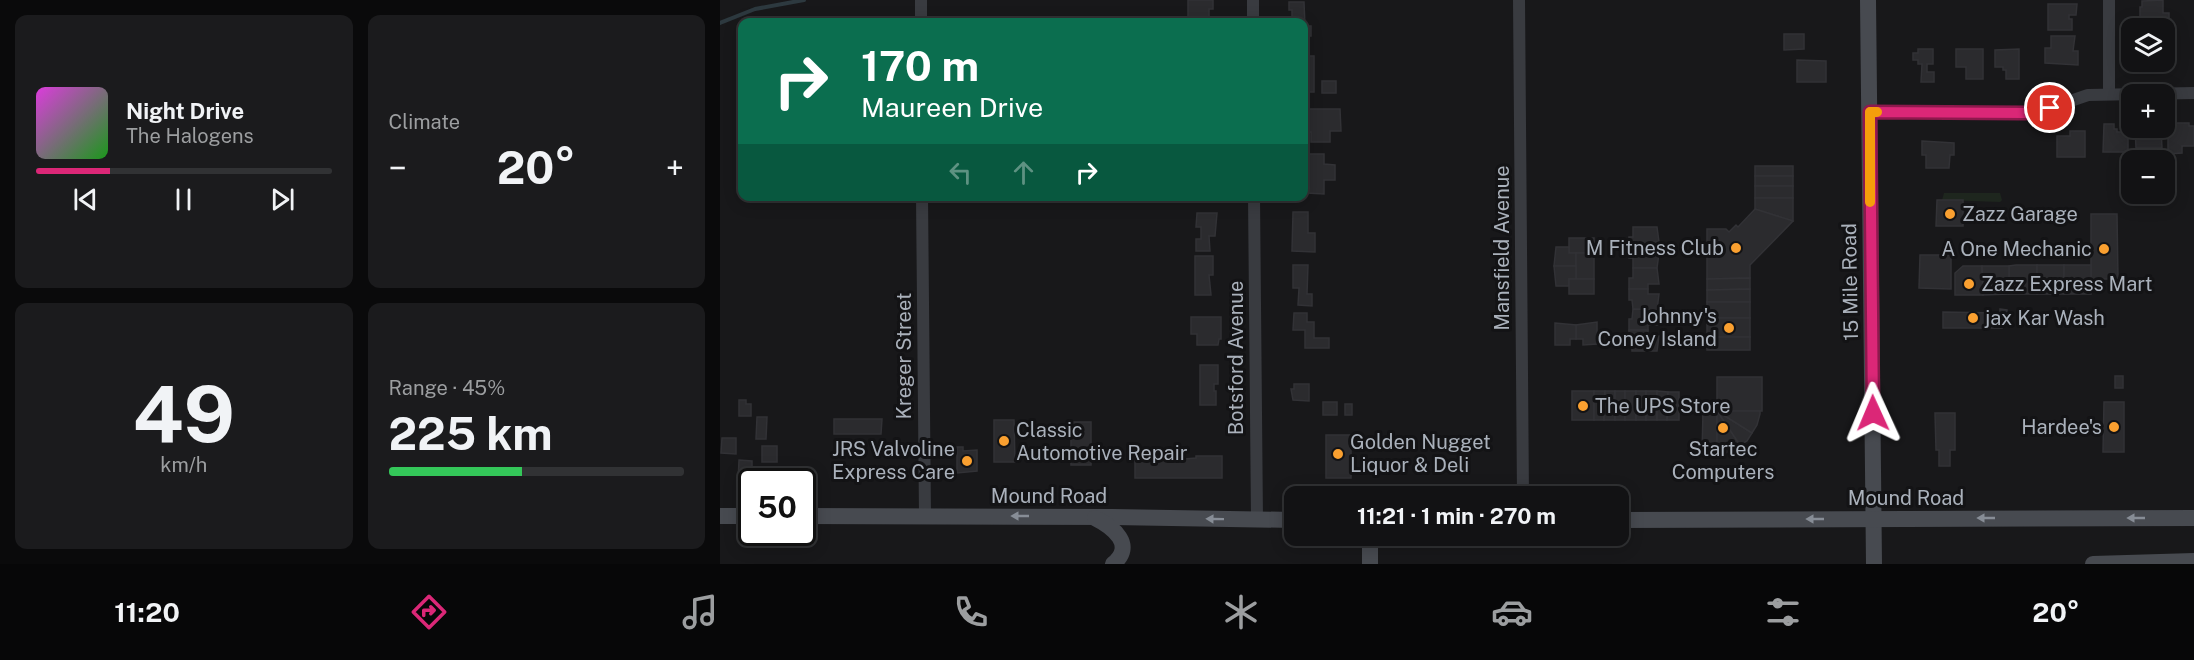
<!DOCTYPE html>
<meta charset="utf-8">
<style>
body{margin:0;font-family:"Public Sans",sans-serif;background:#1b1b1d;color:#f1f3f6;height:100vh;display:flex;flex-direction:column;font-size:22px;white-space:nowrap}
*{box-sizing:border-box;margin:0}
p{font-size:20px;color:#9c9ea0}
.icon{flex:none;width:33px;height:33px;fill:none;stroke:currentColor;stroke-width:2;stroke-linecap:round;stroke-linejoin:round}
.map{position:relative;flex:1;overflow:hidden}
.sheet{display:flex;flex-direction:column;gap:15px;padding:15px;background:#0a0a0b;width:720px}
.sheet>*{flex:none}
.banner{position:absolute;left:18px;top:18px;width:570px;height:183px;border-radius:12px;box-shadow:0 3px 15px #0003,0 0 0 2px #313234;background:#0b6e4f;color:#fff;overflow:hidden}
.buttons{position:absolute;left:1401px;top:18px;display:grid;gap:12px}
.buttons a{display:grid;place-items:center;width:54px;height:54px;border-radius:12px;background:#121214;box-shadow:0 3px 15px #0003,0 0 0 2px #313234;font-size:30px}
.speed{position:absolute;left:18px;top:468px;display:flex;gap:12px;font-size:30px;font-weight:700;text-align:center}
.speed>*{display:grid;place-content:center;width:78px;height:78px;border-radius:50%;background:#121214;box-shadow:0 3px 15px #0003,0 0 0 2px #313234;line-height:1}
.speed .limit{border:3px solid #111;border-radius:9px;background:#fff;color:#111}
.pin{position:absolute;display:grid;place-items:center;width:51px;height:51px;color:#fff;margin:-26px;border:3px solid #fff;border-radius:50%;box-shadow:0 2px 6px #0007}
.me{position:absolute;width:66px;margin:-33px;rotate:359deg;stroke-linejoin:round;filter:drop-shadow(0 0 4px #0008)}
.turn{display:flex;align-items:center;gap:21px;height:126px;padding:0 24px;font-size:27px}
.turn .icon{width:78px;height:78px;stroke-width:2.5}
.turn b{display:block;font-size:42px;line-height:51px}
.lanes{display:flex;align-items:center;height:57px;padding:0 24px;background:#0003;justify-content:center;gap:30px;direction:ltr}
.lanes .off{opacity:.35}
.big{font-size:45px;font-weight:700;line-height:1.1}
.sheet .card{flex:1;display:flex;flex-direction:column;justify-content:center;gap:9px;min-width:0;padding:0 21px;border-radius:12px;background:#1b1b1d}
.sheet .dial{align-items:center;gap:0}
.dial b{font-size:78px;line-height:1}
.song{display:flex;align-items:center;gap:18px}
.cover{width:72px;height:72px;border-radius:9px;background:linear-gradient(135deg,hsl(300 70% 55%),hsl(120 70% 35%))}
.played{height:6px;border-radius:3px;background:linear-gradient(90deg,#db2777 25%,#313234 25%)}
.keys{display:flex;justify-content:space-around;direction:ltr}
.heat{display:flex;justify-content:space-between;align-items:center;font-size:33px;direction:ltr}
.charge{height:9px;border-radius:4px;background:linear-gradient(90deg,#34c759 45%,#313234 0)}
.sheet .tiles{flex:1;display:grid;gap:15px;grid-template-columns:repeat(2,1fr)}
.trip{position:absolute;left:564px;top:486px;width:345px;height:60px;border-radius:12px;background:#121214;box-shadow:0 3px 15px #0003,0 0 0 2px #313234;font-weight:700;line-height:60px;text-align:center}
.tab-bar{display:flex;height:96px;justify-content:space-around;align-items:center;background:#070708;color:#9c9ea0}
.tab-bar .icon{width:42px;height:42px}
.tab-bar .selected{color:#db2777}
.tab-bar b{font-size:27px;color:#f1f3f6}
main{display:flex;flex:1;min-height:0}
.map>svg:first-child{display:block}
.green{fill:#1e261e}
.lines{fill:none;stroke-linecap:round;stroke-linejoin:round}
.stream{stroke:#2d393f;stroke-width:4}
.building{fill:#2b2b2e;stroke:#323236;stroke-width:1.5}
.street{stroke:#393b40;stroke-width:12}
.secondary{stroke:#474a50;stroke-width:16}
.oneway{fill:#878d96}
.route-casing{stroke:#8e194d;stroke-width:15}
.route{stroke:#db2777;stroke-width:10}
.slow{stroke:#f59e0b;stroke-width:10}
.poi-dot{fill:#faa030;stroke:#131315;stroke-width:2}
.labels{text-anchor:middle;stroke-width:6;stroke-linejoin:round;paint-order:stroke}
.poi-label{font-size:20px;fill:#aab1bb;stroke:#131315;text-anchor:start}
.street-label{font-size:20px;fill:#aab1bb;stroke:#131315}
</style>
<main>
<section class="sheet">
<div class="tiles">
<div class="card">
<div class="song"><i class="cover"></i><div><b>Night Drive</b><p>The Halogens</p></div></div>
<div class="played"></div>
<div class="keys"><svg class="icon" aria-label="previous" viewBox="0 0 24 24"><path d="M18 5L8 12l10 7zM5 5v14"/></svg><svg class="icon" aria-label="pause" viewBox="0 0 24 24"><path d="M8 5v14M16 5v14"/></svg><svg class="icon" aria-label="next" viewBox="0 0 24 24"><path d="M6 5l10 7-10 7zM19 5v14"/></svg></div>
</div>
<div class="card"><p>Climate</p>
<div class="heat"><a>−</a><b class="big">20°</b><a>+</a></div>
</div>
<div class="card dial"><b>49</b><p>km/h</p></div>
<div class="card"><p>Range · 45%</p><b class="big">225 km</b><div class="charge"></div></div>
</div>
</section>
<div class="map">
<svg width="1474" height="564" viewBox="0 0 1474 564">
<rect width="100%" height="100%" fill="#18181a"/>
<polygon class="green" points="1224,193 1280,193 1282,200 1280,202 1222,200"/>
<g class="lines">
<polyline class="stream" points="0,23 35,9 84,0"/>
</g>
<g class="building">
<polygon points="468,0 493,0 493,9 489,9 489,22 468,22"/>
<polygon points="1443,0 1443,13 1449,13 1449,25 1420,25 1420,7 1422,7 1422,1"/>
<polygon points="569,2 584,2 585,26 591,26 591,36 585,36 585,40 584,40 584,22 572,22 572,10 569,10"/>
<polygon points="1328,4 1357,4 1356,15 1349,15 1349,19 1352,19 1352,30 1328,30"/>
<polygon points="1064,34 1084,34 1084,49 1064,50"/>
<polygon points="1331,36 1355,36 1353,51 1358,51 1358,65 1325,63 1325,48 1331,48"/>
<polygon points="1198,49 1213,49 1213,64 1207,64 1207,72 1214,72 1214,82 1201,82 1202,64 1198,64 1198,60 1193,60 1193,53 1198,53"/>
<polygon points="1236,49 1263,49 1263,79 1246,79 1246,67 1236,67"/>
<polygon points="1299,49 1299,79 1286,79 1286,70 1283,70 1283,67 1275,67 1275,50"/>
<rect x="584" y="56" width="10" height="36"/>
<polygon points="1077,60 1106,61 1106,82 1077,82"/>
<rect x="602" y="81" width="14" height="12"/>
<polygon points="586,109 620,109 621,131 610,131 610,142 591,142 591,132 586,132"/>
<polygon points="1448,123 1469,123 1469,126 1474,126 1474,146 1462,146 1462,153 1448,154"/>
<polygon points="1384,124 1394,124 1394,129 1397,129 1397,132 1408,132 1408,152 1383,152"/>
<polygon points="1415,128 1441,128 1442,148 1416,148"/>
<polygon points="1350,131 1365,131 1365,157 1337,157 1337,136 1350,136"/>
<polygon points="1202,141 1234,143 1234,155 1230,155 1229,168 1206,168 1206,155 1202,155"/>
<polygon points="586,154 604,154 604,164 615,165 615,180 604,180 604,194 587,193"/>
<rect x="1035" y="166" width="38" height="10"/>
<rect x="1035" y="176" width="38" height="10"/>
<rect x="1035" y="186" width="38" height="12"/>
<polygon points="1035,198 1073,198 1073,221 1035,209"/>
<polygon points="1217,200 1243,200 1243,226 1216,226"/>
<polygon points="1035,209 1073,221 1030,265 1030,278 987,279 987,229 1006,229 1009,232 1016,225 1018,227"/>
<polygon points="573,212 588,212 588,233 595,233 595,252 572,251"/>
<polygon points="477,213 497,213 495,236 489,236 490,251 476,251 476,239 481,239 481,227 476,227"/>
<polygon points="1371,214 1397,214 1398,279 1371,279"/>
<polygon points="913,227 937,227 939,242 929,242 929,247 909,247 909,237 913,237"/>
<rect x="849" y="238" width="25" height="15"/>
<polygon points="836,247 849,247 849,253 856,253 856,266 834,266"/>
<polygon points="909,247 929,247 929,253 939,253 937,268 913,268 913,258 909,258"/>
<rect x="856" y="253" width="18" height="26"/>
<polygon points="1200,255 1231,255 1231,289 1199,288"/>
<polygon points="475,256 493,256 493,275 489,275 491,295 475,295"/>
<polygon points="573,265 588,265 587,294 592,294 592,306 578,305 579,288 573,288"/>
<polygon points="1296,265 1317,265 1317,294 1289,294 1289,266"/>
<rect x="1317" y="265" width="27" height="29"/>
<rect x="1344" y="265" width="27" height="29"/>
<polygon points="834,266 856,266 856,279 849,279 849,286 836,286"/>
<polygon points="1243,266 1262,266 1263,295 1235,295 1235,273"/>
<polygon points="1262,266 1289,266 1289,294 1263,295"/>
<polygon points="913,268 937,268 939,284 928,284 928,289 909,289 909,278 913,278"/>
<polygon points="1030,278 1030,289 987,290 987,279"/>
<rect x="849" y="279" width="25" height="15"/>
<polygon points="909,289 928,289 928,294 939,294 937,310 913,309 912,300 909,300"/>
<polygon points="1030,289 1030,302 987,302 987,290"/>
<rect x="987" y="302" width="43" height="16"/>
<polygon points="913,309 937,310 939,325 928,325 928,330 909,330 909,319 912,319"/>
<polygon points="1280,309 1287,310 1287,317 1282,317 1282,328 1223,328 1223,312 1280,313"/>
<polygon points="574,313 587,313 587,322 594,322 594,338 609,338 609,348 585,348 585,330 573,330"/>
<polygon points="471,317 501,317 501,339 499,339 498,345 477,345 477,334 471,334"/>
<rect x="987" y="318" width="43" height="19"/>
<polygon points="877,322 877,344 863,345 863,339 856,339 856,325"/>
<polygon points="835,323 856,325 856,339 850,339 850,345 835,345"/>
<polygon points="909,330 928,330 928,336 939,336 937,351 912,351 912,341 909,341"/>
<rect x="987" y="337" width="43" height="13"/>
<polygon points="480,365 498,365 498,384 494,384 494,391 496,391 496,405 480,405"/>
<rect x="1395" y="376" width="8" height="12"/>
<rect x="997" y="377" width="45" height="34"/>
<polygon points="574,384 589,384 589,401 573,400 571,389 574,389"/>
<rect x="852" y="391" width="22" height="29"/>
<polygon points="874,391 885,391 884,420 874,420"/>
<polygon points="885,391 895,391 895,420 884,420"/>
<rect x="895" y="391" width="10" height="29"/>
<rect x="905" y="391" width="11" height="29"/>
<rect x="916" y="391" width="10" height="29"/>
<rect x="926" y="391" width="11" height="29"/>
<polygon points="937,391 948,392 947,420 937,420"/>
<polygon points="948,392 959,392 959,420 947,420"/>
<polygon points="19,400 26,400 26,404 31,404 31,416 19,416"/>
<rect x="603" y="402" width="14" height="13"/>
<polygon points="1384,402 1404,402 1404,452 1383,452"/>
<rect x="625" y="404" width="7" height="11"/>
<polygon points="983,411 997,411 997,454 982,454"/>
<polygon points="997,411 1020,445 1004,454 997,454"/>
<polygon points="997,411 1032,433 1027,441 1020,445"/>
<polygon points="997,411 1040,411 1040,414 1037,425 1032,433"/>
<polygon points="1215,413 1235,413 1235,450 1230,450 1230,466 1219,466 1219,450 1216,450"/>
<polygon points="37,417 47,417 46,439 36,439"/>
<polygon points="114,419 162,419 161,434 114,434"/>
<polygon points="274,420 294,420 295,462 274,462"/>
<rect x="351" y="422" width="20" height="43"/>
<rect x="606" y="435" width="25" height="43"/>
<polygon points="2,438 16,438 16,454 1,453"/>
<rect x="42" y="446" width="15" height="16"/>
<polygon points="237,447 243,447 243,451 257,450 257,471 237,473"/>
<polygon points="415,456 440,456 440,459 452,459 452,456 464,456 464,459 476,458 476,456 502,456 502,478 415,478"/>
<polygon points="19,460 32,461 32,479 28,479 28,484 18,483"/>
</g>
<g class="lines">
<g class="street">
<polyline points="201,0 201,22"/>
<polyline points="533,0 533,22"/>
<polyline points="799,0 803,496"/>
<polyline points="1389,0 1389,94"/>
<polyline points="1150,113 1306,113 1330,108 1368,95 1474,93"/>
<polyline points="202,196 205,516"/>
<polyline points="534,196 537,520"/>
</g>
<g class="secondary">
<polyline points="1148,0 1154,564"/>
<polyline points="0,516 32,516"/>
<polyline points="82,516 393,517 574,520"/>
<path d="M 375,518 C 393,527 416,545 393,564"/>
<polyline points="898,520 1474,518"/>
<polyline points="650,564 650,536"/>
<polyline points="1373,564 1474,561"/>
</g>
</g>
<defs><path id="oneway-solid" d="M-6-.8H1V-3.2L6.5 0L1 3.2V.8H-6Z" transform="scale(1.5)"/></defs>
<g class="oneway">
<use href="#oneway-solid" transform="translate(300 516) rotate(-180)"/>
<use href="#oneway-solid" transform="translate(1266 518) rotate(180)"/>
<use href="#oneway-solid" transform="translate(1416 518) rotate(-180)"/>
<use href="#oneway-solid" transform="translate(495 519) rotate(-179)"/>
<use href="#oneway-solid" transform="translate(1095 519) rotate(180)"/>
</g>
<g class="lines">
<defs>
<polyline id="route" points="1153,413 1150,112 1306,113 1330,108"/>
</defs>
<use href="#route" class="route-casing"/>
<use href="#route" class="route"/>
<polyline class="slow" points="1150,202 1150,112 1157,112"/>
</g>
<g class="poi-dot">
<circle cx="1230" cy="214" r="6"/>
<circle cx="1016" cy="248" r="6"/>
<circle cx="1384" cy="249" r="6"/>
<circle cx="1249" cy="284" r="6"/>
<circle cx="1253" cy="318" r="6"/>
<circle cx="1009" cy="328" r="6"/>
<circle cx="863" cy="406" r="6"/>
<circle cx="1394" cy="427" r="6"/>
<circle cx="1003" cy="428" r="6"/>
<circle cx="284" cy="441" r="6"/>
<circle cx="618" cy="454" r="6"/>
<circle cx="247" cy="461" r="6"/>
</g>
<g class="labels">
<g class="poi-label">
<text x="1242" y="221">Zazz Garage</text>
<text x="1004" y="255" text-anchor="end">M Fitness Club</text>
<text x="1372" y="256" text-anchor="end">A One Mechanic</text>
<text x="1261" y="291">Zazz Express Mart</text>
<text x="997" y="323" text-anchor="end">Johnny's<tspan x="997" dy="23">Coney Island</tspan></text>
<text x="1265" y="325">jax Kar Wash</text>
<text x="875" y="413">The UPS Store</text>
<text x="1382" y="434" text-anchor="end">Hardee's</text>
<text x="296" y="437">Classic<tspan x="296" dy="23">Automotive Repair</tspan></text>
<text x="630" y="449">Golden Nugget<tspan x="630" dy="23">Liquor &amp; Deli</tspan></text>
<text x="235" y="456" text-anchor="end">JRS Valvoline<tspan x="235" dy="23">Express Care</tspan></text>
<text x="1003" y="456" text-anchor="middle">Startec<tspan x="1003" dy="23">Computers</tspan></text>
</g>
<g class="street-label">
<text transform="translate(782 248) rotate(-90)" y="7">Mansfield Avenue</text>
<text transform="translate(1130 282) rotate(-91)" y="7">15 Mile Road</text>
<text transform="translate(184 356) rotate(-90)" y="7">Kreger Street</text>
<text transform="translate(516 358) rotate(-90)" y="7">Botsford Avenue</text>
<text x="329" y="503">Mound Road</text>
<text x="1186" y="505">Mound Road</text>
</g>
</g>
</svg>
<div class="buttons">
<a><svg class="icon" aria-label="layers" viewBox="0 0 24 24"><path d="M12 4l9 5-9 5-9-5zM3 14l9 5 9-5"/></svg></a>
<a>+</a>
<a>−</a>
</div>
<div class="speed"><div class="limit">50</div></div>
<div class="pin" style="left:1330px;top:108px;background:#d93025"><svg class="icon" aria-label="arrive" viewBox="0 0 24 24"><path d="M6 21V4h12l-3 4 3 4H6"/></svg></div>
<svg class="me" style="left:1153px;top:413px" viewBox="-20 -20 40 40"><path d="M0-17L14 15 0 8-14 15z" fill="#db2777" stroke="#fff" stroke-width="4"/></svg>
<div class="trip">11:21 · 1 min · 270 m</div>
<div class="banner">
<div class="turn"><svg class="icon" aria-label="right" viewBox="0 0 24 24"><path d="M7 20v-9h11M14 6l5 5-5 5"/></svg><div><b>170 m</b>Maureen Drive</div></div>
<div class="lanes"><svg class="icon off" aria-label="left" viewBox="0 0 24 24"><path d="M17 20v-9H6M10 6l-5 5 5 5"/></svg><svg class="icon off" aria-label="ahead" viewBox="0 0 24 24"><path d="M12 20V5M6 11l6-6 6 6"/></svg><svg class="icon" aria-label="right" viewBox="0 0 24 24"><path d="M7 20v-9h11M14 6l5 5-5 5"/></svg></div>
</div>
</div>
</main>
<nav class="tab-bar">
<b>11:20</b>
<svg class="icon selected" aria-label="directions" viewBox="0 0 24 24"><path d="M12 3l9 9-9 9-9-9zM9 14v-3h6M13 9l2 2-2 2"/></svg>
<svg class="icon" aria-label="music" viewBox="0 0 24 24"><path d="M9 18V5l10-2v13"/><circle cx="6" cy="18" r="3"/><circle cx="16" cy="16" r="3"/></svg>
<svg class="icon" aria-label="phone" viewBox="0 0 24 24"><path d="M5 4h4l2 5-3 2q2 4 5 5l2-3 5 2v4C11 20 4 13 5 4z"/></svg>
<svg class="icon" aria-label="climate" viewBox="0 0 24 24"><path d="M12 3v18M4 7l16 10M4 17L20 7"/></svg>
<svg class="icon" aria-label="car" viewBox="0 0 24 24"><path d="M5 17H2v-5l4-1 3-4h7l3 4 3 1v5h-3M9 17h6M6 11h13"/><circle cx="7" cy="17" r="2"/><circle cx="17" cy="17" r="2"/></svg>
<svg class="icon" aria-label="filters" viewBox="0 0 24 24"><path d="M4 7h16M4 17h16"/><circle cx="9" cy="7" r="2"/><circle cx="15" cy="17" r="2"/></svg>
<b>20°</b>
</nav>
